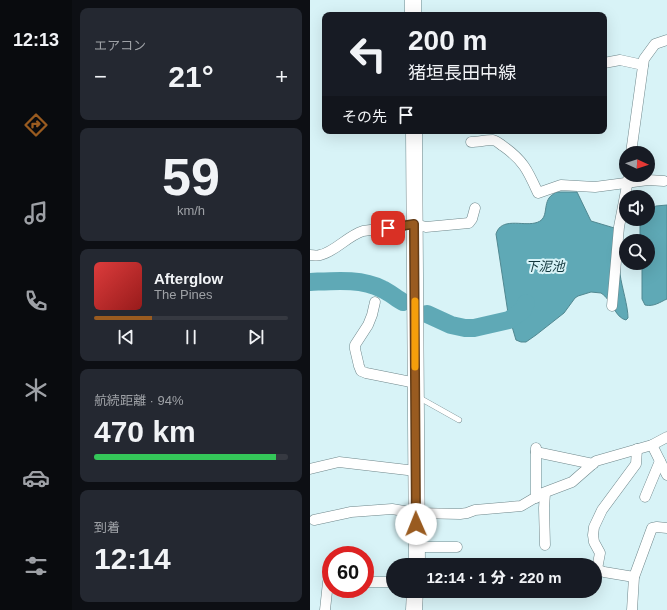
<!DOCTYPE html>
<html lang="ja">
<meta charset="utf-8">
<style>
body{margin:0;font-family:Helvetica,"Noto Sans JP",sans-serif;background:#242831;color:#f1f3f6;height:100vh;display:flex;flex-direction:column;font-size:15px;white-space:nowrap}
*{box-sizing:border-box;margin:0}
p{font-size:13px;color:#9ea1a6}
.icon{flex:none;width:22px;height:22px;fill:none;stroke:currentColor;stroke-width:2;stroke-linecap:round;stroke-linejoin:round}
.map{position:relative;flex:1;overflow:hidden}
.drawer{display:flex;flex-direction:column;gap:8px;padding:8px;background:#0d0f14;width:238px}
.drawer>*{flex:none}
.top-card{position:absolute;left:12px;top:12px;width:285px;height:122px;border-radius:8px;box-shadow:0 4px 16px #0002;background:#171b24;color:#f1f3f6;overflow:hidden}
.needle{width:26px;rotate:93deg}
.buttons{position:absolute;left:309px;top:146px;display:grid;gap:8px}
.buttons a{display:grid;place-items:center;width:36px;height:36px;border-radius:50%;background:#171b24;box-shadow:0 4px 16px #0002;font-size:20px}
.speed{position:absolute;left:12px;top:546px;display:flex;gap:8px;font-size:20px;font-weight:700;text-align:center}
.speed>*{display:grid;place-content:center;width:52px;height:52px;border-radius:50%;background:#171b24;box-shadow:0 4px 16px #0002;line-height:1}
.speed .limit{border:6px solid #d22;background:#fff;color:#111}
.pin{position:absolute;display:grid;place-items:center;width:34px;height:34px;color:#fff;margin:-17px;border-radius:8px;box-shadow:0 2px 6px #0006}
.me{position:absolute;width:44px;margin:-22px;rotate:359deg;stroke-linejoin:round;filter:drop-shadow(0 0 3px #0008)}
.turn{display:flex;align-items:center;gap:14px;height:84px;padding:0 20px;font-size:18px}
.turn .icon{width:52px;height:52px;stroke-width:2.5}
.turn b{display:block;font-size:28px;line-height:34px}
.then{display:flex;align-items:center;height:38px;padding:0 20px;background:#0003;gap:8px;font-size:15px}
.big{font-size:30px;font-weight:800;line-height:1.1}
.drawer .card{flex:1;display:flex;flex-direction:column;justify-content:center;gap:6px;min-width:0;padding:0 14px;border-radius:8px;background:#242831}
.drawer .dial{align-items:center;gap:0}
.dial b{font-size:52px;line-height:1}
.song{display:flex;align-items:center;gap:12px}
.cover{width:48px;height:48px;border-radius:6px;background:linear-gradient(135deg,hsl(0 70% 55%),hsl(0 70% 35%))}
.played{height:4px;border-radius:2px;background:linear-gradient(90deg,#995b20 30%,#363941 30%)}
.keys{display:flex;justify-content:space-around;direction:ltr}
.heat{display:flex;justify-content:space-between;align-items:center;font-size:22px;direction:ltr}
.charge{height:6px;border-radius:3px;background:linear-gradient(90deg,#34c759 94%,#363941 0)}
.trip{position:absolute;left:76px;top:558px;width:216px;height:40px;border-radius:20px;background:#171b24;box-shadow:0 4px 16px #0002;font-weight:800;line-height:40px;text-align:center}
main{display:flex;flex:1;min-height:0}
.tabs{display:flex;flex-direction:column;width:72px;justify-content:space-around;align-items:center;background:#090b0e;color:#9ea1a6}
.tabs .icon{width:28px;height:28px}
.tabs .on{color:#995b20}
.tabs b{font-size:18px;color:#f1f3f6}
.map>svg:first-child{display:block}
.water{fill:#5fa9b6;stroke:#518891}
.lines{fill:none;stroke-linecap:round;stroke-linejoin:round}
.river{stroke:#5fa9b6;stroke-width:18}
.service-casing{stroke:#6f878b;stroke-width:6}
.minor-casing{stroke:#6f878b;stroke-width:11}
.primary-casing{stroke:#6f878b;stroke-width:17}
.service{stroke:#fff;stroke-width:5}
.minor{stroke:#fff;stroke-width:10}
.primary{stroke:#fff;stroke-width:16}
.route-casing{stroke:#633b15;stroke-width:10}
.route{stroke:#995b20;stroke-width:7}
.slow{stroke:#f59e0b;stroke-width:7}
.labels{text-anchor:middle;stroke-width:4;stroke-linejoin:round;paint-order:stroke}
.water-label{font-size:13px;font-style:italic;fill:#10353b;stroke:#d8f3f7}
</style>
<main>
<nav class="tabs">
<b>12:13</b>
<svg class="icon on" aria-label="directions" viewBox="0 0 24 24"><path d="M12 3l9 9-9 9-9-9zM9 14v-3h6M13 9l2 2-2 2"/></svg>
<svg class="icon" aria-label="music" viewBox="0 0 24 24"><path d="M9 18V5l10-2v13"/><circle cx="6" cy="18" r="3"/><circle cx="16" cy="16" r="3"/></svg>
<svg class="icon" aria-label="phone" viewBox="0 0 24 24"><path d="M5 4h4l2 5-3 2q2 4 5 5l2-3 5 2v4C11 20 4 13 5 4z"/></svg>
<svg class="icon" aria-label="climate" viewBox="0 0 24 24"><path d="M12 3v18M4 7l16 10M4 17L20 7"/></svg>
<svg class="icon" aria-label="car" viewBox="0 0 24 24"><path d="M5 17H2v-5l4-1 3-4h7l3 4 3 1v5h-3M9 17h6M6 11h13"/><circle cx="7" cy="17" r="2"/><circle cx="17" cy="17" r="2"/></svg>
<svg class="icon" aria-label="filters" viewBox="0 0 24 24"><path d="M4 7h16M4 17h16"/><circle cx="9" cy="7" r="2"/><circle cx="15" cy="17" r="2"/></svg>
</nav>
<section class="drawer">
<div class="card"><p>エアコン</p>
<div class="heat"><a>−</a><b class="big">21°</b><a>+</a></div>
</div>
<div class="card dial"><b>59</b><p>km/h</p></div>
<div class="card">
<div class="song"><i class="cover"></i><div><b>Afterglow</b><p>The Pines</p></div></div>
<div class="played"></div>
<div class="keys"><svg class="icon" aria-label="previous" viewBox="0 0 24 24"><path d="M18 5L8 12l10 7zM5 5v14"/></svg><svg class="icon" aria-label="pause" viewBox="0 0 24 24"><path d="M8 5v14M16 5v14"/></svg><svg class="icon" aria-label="next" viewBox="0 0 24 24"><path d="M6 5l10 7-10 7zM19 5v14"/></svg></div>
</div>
<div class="card"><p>航続距離 · 94%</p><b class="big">470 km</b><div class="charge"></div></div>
<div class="card"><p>到着</p><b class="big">12:14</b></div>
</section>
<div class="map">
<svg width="357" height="610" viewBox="0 0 357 610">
<rect width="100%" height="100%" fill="#d8f3f7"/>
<g class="water">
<path d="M 246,192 L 267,192 L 281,221 L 311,230 C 310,245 309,259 310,274 C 312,288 318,306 318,318 L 316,320 C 307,318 304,307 298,300 C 296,297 294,295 291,293 L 281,292 L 268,296 L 265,298 L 254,313 L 226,335 L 216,342 L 211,342 L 206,340 L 198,313 L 186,234 C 191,217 212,226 225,223 C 239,220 233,207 239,198 C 241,195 244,194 246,192 Z"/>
<path d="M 357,205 L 357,299 C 350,302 344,307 335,305 L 332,299 L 332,263 L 338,263 L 338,241 L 330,241 L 330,226 L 332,219 L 338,219 L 338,211 L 342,208 L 346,206 Z"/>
</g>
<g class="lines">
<g class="river">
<path d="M 0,282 C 23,281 51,278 72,289 C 79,292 86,298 93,302"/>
<polyline points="117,314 141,325 155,328 164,328 199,320 213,310 216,303"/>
</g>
<defs>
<polyline id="service" points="108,397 149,420"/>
<g id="minor">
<polyline points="294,63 310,60 333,65"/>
<path d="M 161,142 C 168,142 176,140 183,140 C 187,141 190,144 193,146 C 214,161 218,171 228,193 L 251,185 L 285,187 L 338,180 L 354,181"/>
<polyline points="321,153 334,59 345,44 357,40"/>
<path d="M 0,255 C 3,255 7,256 10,255 C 25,252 37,236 53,231 L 105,224 L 116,227 L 159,223 L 162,219 L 165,208"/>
<polyline points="65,302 62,315 58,325 45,345 45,349 49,366 51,371 56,373 106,383"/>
<polyline points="302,306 309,227 319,175"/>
<polyline points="342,445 357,475"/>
<polyline points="226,452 283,464"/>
<polyline points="0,469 29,462 106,471"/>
<polyline points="335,497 350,461"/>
<polyline points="226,498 226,448"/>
<polyline points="4,520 41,512 82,509 106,513 150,514 157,513 165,510 211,506 233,493 262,482 286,461 342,445 357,437"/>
<polyline points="235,545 234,508 235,493"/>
<polyline points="107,547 147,547"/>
<polyline points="324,577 294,572 287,569 290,553 284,542 283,535 284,527 292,510 326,464 327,449"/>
<polyline points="55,582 83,582"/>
<polyline points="15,610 18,582 21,582"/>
<polyline points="322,610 324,577 342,528 347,527 357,528"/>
</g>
<g id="primary">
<polyline points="103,0 103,15"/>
<polyline points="104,131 107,565"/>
<polyline points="104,610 105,591"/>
</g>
</defs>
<use href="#service" class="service-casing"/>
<use href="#minor" class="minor-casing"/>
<use href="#primary" class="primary-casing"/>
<use href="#service" class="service"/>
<use href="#minor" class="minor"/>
<use href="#primary" class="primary"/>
</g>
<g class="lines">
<defs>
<polyline id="route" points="78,228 104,224 106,524"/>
</defs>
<use href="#route" class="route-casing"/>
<use href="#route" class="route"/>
<polyline class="slow" points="105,301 105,367"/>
</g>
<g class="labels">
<g class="water-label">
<text x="235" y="271">下泥池</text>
</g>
</g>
</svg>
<div class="buttons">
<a><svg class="needle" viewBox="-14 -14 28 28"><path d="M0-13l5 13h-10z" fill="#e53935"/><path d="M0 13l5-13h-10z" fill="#9ea1a6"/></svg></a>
<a><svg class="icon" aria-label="sound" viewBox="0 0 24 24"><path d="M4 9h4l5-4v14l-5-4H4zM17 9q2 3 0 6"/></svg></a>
<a><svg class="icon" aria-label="search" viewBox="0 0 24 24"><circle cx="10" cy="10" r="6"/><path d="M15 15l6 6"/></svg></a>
</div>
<div class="speed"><div class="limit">60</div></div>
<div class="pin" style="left:78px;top:228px;background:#d93025"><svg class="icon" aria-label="arrive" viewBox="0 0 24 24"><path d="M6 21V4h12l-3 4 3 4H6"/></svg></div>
<svg class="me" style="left:106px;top:524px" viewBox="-20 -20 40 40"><circle r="19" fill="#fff"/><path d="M0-13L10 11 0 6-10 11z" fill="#995b20"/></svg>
<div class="trip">12:14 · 1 分 · 220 m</div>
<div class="top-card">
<div class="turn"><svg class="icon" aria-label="left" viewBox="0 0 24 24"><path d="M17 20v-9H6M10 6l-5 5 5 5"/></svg><div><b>200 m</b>猪垣長田中線</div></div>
<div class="then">その先<svg class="icon" aria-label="arrive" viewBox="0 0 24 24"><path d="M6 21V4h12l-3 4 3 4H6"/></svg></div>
</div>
</div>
</main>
